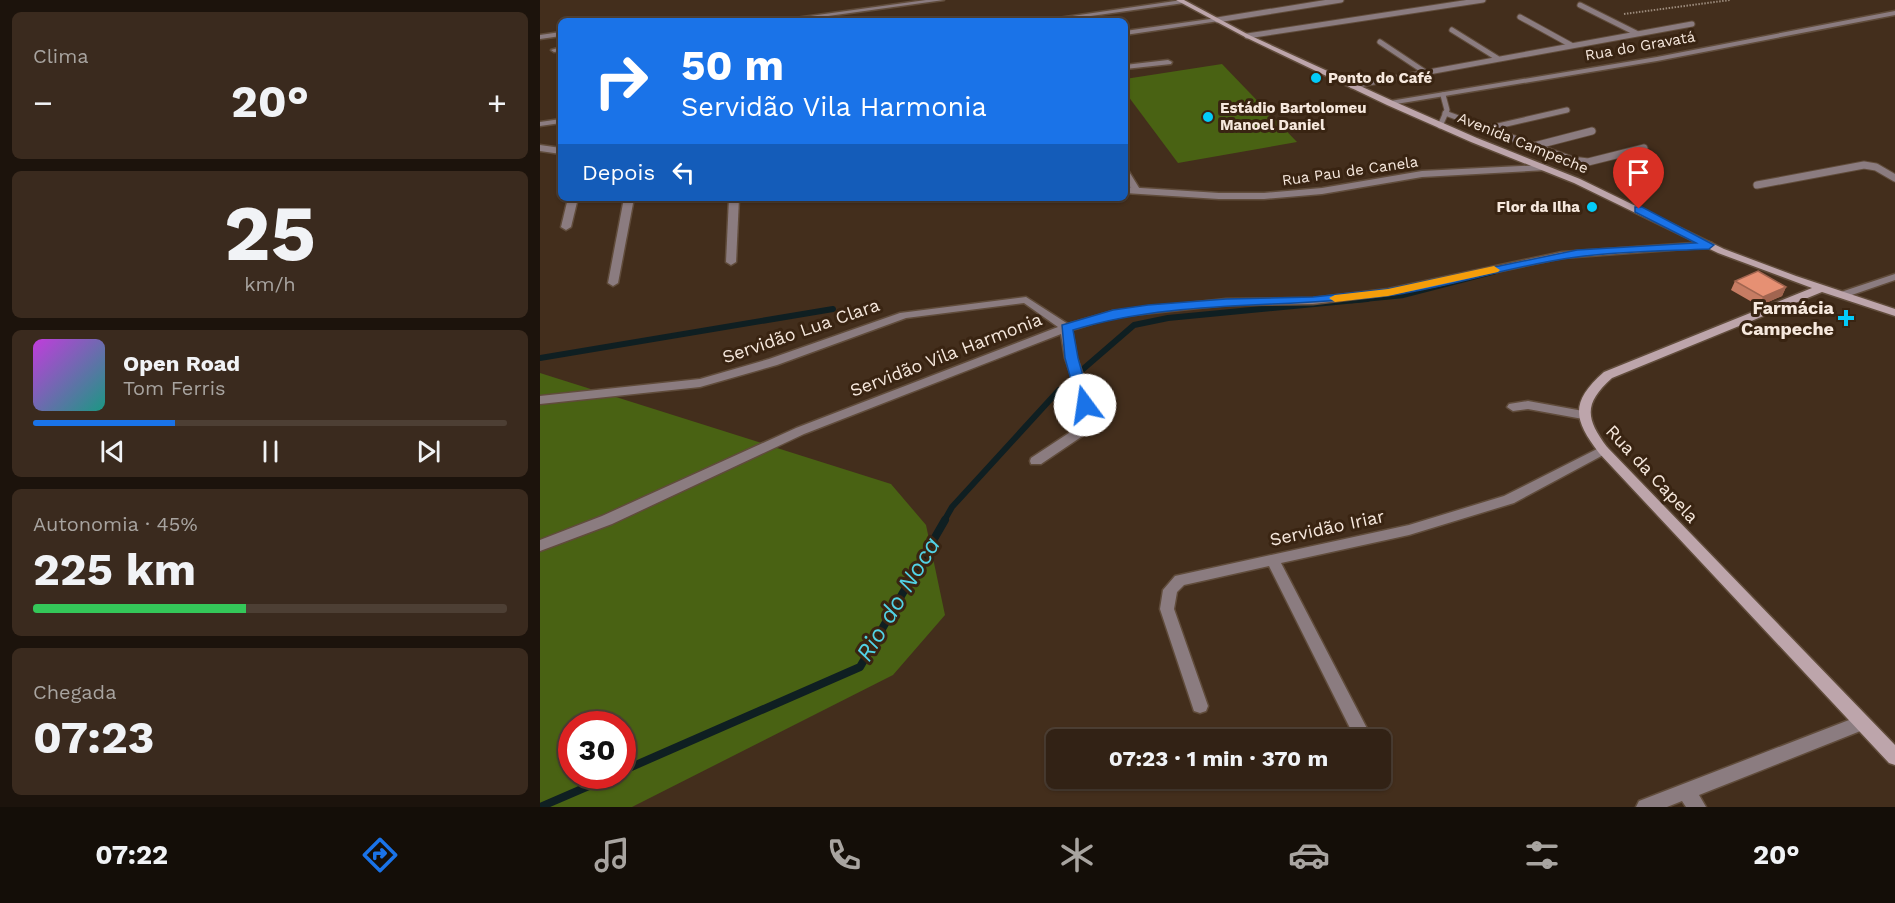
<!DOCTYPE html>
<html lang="pt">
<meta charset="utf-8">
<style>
body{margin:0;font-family:"Work Sans",sans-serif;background:#3a2a1e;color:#f1f3f6;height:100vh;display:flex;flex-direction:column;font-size:22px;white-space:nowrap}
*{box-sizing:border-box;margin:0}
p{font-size:20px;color:#a8a4a0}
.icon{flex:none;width:33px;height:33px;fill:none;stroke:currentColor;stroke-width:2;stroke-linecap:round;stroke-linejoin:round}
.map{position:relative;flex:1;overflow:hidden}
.sheet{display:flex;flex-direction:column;gap:12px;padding:12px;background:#1c130c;width:540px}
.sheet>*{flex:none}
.banner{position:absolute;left:18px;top:18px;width:570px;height:183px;border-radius:9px;box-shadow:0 2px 4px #0004,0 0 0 2px #4d3f34;background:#1a73e8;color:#fff;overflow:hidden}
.speed{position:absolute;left:18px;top:711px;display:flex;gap:12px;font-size:30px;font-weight:700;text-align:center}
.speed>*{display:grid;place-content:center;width:78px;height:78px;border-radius:50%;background:#322215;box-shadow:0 2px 4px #0004,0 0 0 2px #4d3f34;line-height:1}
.speed .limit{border:9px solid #d22;background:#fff;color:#111}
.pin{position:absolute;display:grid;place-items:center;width:51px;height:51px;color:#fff;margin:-62px -26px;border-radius:50% 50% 50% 0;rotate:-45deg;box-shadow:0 0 6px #0007}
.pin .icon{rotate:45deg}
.me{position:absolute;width:66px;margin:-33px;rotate:346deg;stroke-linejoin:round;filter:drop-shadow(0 0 4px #0008)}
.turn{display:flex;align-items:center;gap:21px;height:126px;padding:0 24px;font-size:27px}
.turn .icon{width:78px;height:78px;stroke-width:2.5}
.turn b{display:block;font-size:42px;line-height:51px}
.then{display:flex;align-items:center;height:57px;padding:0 24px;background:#0003;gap:12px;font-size:22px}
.big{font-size:45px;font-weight:700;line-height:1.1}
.sheet .card{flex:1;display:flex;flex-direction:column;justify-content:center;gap:9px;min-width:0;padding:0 21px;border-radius:9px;background:#3a2a1e}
.sheet .dial{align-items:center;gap:0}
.dial b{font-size:78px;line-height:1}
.song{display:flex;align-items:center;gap:18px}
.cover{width:72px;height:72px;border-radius:9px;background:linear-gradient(135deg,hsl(290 70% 55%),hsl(170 70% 35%))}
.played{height:6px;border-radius:3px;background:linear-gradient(90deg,#1a73e8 30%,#4d3f34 30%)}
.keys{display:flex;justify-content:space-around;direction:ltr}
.heat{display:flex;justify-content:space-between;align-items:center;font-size:33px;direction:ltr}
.charge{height:9px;border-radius:4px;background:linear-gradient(90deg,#34c759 45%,#4d3f34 0)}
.trip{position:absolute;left:506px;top:729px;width:345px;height:60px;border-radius:9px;background:#322215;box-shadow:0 2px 4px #0004,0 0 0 2px #4d3f34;font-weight:700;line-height:60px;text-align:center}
.dock{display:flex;height:96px;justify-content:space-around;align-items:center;background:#140e08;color:#a8a4a0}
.dock .icon{width:42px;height:42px}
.dock .active{color:#1a73e8}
.dock b{font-size:27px;color:#f1f3f6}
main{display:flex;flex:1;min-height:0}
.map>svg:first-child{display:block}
.green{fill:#496213;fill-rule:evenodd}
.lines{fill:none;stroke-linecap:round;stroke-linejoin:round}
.stream-far2{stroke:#0f1f22;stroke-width:4.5}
.stream-far1{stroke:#0f1f22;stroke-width:6}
.stream{stroke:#0f1f22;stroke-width:8}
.service-far1-casing{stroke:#604c3b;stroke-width:7}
.service-casing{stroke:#604c3b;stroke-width:9}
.minor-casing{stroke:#604c3b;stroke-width:3}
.tertiary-casing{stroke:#604c3b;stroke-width:3}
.secondary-casing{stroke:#604c3b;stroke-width:3}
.path{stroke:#9c8b7c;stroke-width:2;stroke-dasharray:1.5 1.5;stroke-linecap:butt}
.service-far1{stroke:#8b7c80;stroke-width:5}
.service{stroke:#8b7c80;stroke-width:7}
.minor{fill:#8b7c80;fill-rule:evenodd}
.tertiary{fill:#8b7c80;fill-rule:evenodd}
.secondary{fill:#bda5ab;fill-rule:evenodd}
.wall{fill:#c67c63}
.shaded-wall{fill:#a16550}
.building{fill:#e69073;stroke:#a16550;stroke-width:1.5}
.route{fill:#1a73e8;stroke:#114b97;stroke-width:1.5}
.slow{fill:#f59e0b}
.poi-dot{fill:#03cbf9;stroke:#392412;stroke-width:2}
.labels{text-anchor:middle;stroke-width:6;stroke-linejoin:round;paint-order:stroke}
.far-street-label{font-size:15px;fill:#f6e8dd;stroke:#392412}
.far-poi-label{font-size:15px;font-weight:bold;fill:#f6e8dd;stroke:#392412;text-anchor:start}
.poi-label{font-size:18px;font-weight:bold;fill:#f6e8dd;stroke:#392412;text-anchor:end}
.street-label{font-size:18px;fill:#f6e8dd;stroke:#392412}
.near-water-label{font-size:24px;font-style:italic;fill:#52d2e5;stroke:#392412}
</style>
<main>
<section class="sheet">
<div class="card"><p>Clima</p>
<div class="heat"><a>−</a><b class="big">20°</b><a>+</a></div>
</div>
<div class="card dial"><b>25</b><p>km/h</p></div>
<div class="card">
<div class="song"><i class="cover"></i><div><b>Open Road</b><p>Tom Ferris</p></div></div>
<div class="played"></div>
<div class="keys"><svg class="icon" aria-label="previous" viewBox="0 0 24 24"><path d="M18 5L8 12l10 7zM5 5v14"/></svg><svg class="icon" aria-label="pause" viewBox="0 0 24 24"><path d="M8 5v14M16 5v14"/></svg><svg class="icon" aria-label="next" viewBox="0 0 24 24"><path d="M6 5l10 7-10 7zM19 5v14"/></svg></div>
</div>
<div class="card"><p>Autonomia · 45%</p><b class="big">225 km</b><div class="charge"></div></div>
<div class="card"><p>Chegada</p><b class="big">07:23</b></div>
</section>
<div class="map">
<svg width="1355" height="807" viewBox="0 0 1355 807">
<rect width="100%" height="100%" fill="#432e1c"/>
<g class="green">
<polygon points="682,64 757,142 638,163 585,92 585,79"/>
<path d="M 0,373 L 351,484 L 386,525 L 405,615 L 353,675 L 92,807 L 0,807 ZM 32,724 L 82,724 L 82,776 L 32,776 Z"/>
</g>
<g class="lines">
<polyline class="stream-far2" points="811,301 862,296 955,272"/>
<g class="stream-far1">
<polyline points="0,358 293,309"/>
<polyline points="542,370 594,325 628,318 827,299"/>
<polyline points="404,521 412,507 519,390"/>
</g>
<g class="stream">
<polyline points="82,771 320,667 405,520"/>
<polyline points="0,807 72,776"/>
</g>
<defs>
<g id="service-far1">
<polyline points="1040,5 1096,33"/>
<polyline points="980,17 1031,45"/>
<polyline points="677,20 801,0"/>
<polyline points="912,30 957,58"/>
<polyline points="707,36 943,0"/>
<polyline points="840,42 885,72"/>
<polyline points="812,86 1152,24"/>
<polyline points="905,113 954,131"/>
<polyline points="900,126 907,110 903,95"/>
<polyline points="949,128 1027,110"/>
</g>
<g id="service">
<polyline points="950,130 1032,160 1048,162 1104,148"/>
<polyline points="994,146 1052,131"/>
<polyline points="1217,185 1324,165 1336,167 1355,178"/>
</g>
<g id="minor">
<polygon points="386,0 404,0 252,21 234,21"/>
<polygon points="642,0 645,2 644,3 515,21 498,21"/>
<polygon points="1355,11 1355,15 1117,61 850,105 846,103 850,101 1117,57"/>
<polygon points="677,18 679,19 679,21 585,35 585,31"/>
<polygon points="21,32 21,36 0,39 0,35"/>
<polygon points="21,47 21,51 14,52 11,50"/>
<polygon points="628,60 632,62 631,64 585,69 585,65"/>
<polygon points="21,119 21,123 0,126 0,122"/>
<polygon points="585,169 588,170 601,191 600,193 594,193 593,191 585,179"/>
<polygon points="28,198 38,198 31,227 26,230 21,227"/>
<polygon points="84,198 94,198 78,283 73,286 68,283"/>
<polygon points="189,198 199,198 196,262 191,265 186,262"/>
<polygon points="1169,242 1172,243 1172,247 1022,258 848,295 773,304 686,305 574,317 532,330 537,358 549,392 552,419 544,435 501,464 491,464 490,461 491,458 535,429 540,419 537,392 525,358 521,334 264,434 72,524 0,551 0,540 62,516 256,428 518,327 484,303 366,318 237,365 160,387 0,404 0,396 160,379 229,359 360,313 486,297 528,324 573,311 686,299 773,298 848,289 1022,252"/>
<polygon points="1355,274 1355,280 1306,297 1302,298 1297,295 1298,293"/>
<polygon points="988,401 1043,411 1049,415 1043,419 988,409 973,411 967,407 969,404"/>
<polygon points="1063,446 1067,447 1069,450 1067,453 974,503 869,535 741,563 833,740 816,740 729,566 644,585 637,592 634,609 668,706 666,711 660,713 654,711 620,609 623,590 635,576 869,525 964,496"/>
<polygon points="1322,715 1328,718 1330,723 1328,728 1159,795 1166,807 1146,807 1142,801 1127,807 1096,807 1099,801"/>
</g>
<g id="tertiary">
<polygon points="0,145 21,148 21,154 0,151"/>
<polygon points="1003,165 1006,166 1006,170 882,177 782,194 724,199 679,199 585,193 585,187 679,193 724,193 782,188 882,171"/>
</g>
<path id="secondary" d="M 636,0 L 644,0 L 709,35 L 853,101 L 937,138 L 1040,179 L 1184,249 L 1256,276 L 1355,309 L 1355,316 L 1282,292 L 1072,378 C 1044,403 1045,418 1067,447 L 1355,745 L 1355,765 L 1349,763 L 1059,453 C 1033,419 1030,402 1064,372 L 1272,288 L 1178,253 L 1034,183 L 931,142 L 847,105 L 705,37 Z"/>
</defs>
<use href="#service-far1" class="service-far1-casing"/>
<use href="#service" class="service-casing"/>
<use href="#minor" class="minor-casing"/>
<use href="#tertiary" class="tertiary-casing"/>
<use href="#secondary" class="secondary-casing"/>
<polyline class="path" points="1084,14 1190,0"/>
<use href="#service-far1" class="service-far1"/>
<use href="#service" class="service"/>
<use href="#minor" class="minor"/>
<use href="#tertiary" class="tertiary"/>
<use href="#secondary" class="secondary"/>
</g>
<polygon class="wall" points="1195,281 1246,287 1242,296 1219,306 1191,290"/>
<polygon class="shaded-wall" points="1246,287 1242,296 1219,306 1223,297"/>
<polygon class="building" points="1218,271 1246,287 1223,297 1195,281"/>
<path class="route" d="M 1095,207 L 1102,207 L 1174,245 L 1169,249 C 1125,251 1080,251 1037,257 C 972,265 909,288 845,296 C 741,309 634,299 533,330 L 538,358 L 551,405 L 545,410 L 538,405 L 525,358 L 522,325 L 573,310 L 608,305 L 686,299 L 773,297 L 848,289 L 1037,250 L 1156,243 L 1095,212 Z"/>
<polygon class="slow" points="954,266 960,270 958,272 848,296 795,302 789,298 795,295 848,289"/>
<g class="poi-dot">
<circle cx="776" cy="78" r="6"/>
<circle cx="668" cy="117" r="6"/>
<circle cx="1052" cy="207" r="6"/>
<path d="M1303 309h6v6h6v6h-6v6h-6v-6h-6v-6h6z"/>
</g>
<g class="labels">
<g class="far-street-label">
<text transform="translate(1100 46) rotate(-10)" y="5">Rua do Gravatá</text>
<text transform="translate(983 143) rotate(22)" y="5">Avenida Campeche</text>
<text transform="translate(810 171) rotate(-8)" y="5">Rua Pau de Canela</text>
</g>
<g class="far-poi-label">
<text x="788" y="83">Ponto do Café</text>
<text x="680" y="113">Estádio Bartolomeu<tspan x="680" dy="17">Manoel Daniel</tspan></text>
<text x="1040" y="212" text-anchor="end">Flor da Ilha</text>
</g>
<g class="poi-label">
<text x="1294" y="314">Farmácia<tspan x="1294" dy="21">Campeche</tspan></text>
</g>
<g class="street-label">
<text transform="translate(261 331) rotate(-19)" y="6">Servidão Lua Clara</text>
<text transform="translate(406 355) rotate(-21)" y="6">Servidão Vila Harmonia</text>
<text transform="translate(1112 474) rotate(47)" y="6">Rua da Capela</text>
<text transform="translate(787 528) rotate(-12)" y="6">Servidão Iriar</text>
</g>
<g class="near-water-label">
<text transform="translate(358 599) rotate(-59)" y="8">Rio do Noca</text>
</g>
</g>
</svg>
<div class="speed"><div class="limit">30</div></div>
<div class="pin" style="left:1099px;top:209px;background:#d93025"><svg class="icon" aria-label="arrive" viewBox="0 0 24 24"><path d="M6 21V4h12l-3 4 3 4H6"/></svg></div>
<svg class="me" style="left:545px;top:405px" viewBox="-20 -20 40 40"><circle r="19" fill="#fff"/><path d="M0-13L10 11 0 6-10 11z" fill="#1a73e8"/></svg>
<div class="trip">07:23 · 1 min · 370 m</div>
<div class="banner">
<div class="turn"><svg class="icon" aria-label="right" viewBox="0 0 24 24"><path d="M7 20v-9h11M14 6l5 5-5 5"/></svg><div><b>50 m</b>Servidão Vila Harmonia</div></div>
<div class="then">Depois<svg class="icon" aria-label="left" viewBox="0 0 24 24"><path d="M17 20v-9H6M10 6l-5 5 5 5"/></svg></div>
</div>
</div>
</main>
<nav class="dock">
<b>07:22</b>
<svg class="icon active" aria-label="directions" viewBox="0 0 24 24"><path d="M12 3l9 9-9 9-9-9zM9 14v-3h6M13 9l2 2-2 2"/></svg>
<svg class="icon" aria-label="music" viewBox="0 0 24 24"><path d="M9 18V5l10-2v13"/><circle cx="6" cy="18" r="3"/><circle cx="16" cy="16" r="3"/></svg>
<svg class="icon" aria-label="phone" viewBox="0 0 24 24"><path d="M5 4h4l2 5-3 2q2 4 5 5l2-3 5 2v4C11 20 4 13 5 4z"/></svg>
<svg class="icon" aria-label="climate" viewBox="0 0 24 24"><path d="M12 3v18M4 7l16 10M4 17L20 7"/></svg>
<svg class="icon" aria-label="car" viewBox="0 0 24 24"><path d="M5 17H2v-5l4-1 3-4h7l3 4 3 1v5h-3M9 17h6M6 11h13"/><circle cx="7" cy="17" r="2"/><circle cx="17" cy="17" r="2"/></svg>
<svg class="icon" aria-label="filters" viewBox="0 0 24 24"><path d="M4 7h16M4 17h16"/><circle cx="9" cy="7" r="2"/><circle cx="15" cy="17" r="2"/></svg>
<b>20°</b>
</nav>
